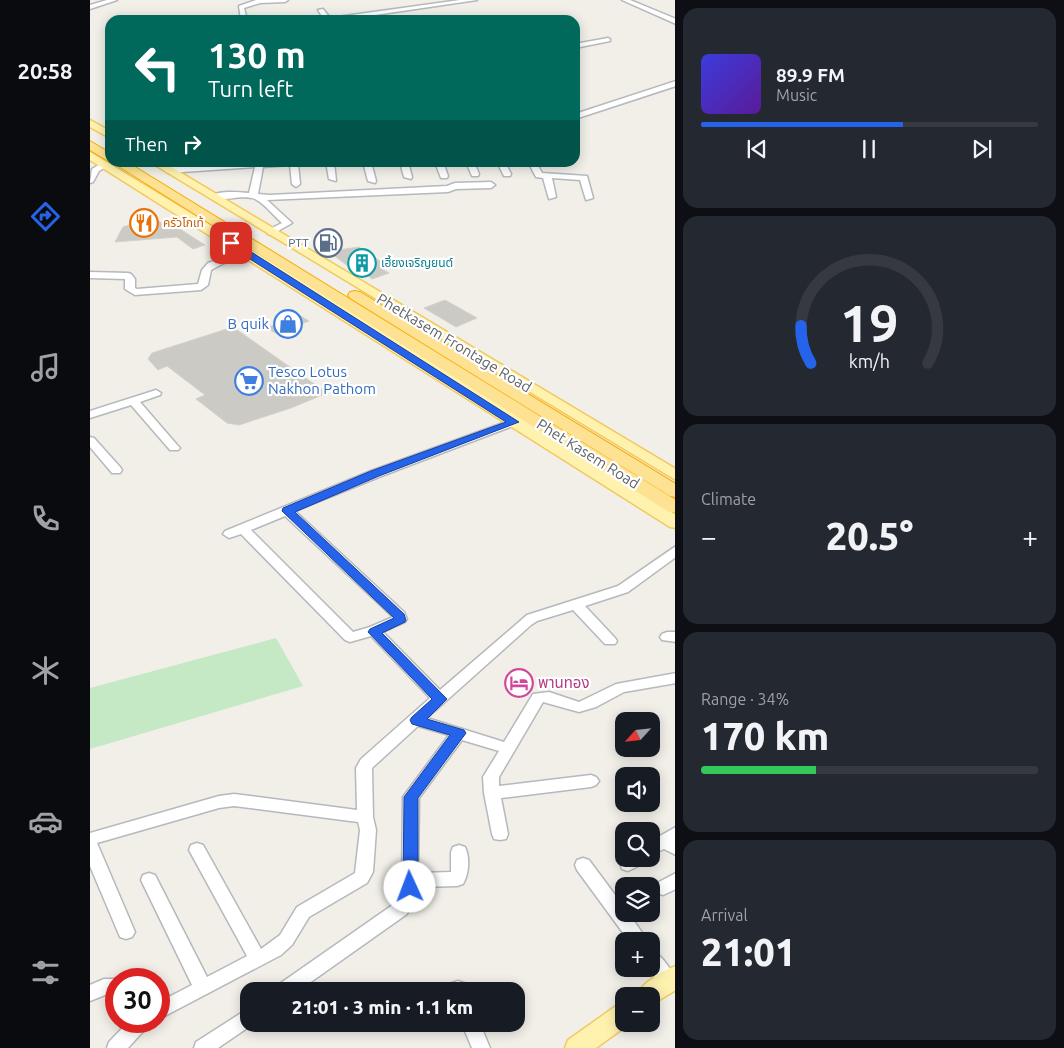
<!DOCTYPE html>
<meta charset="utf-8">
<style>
body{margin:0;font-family:Ubuntu,"Noto Sans Thai",sans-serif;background:#242831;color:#f1f3f6;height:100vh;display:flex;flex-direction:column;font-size:19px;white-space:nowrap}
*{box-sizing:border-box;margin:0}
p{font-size:16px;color:#9ea1a6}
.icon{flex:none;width:28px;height:28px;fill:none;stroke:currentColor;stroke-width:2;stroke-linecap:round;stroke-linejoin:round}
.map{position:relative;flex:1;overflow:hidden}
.side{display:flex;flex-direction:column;gap:8px;padding:8px;background:#0d0f14;width:389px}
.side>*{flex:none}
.guide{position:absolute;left:15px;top:15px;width:475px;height:152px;border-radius:15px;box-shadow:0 2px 12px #0003;background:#00695c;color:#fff;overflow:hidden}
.needle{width:32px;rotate:243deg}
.fabs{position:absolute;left:525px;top:712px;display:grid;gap:10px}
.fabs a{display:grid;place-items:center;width:45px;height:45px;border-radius:10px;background:#171b24;box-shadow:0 2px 12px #0003;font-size:25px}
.speed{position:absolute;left:15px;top:968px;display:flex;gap:10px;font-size:25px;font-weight:700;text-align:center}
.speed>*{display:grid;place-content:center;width:65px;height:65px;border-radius:50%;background:#171b24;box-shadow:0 2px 12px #0003;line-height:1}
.speed .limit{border:8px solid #d22;background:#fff;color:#111}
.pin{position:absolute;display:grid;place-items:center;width:42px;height:42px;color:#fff;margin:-21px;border-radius:10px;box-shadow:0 2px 8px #0006}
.me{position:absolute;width:55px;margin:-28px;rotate:358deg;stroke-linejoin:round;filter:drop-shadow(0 0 4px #0008)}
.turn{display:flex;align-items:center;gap:18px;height:105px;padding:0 20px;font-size:22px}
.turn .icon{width:65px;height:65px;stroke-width:2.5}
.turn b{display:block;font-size:35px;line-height:42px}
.then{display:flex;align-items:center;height:48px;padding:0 20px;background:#0003;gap:10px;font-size:19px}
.big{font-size:38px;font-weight:800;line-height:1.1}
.side .widget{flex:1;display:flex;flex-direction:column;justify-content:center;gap:8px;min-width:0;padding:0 18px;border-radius:15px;background:#242831}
.side .dial{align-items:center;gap:0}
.dial svg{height:130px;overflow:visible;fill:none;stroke:#363941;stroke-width:7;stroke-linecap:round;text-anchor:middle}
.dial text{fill:#f1f3f6;stroke:none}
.song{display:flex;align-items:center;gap:15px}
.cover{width:60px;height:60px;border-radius:8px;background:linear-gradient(135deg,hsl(240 70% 55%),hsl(270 70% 35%))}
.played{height:5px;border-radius:2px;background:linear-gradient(90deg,#2563eb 60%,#363941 60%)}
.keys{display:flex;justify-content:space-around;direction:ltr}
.heat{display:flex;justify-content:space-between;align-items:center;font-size:28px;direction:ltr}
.charge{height:8px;border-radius:4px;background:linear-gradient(90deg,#34c759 34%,#363941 0)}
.trip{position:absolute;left:150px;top:982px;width:285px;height:50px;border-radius:15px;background:#171b24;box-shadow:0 2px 12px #0003;font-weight:800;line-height:50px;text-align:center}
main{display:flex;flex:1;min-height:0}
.tabs{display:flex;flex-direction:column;width:90px;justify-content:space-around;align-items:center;background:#090b0e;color:#9ea1a6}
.tabs .icon{width:35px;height:35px}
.tabs .on{color:#2563eb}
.tabs b{font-size:22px;color:#f1f3f6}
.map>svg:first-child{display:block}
.green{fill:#c5e8c5}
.building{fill:#cccac5;stroke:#d6d1c6}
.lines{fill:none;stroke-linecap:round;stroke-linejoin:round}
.minor-casing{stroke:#b5b8bc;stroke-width:3}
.major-casing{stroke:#f2c960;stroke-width:3}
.highway-casing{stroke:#f9ab00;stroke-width:2}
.minor{fill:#fff;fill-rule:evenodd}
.major{fill:#fff2af;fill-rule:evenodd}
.highway{fill:#fde293;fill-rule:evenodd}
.route{fill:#2563eb;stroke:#184099}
.labels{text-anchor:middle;stroke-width:4.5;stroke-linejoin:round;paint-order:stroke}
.far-food-label{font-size:12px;fill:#c56008;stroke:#fff;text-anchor:start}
.far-service-label{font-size:12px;fill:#4e5e75;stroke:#fff;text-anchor:end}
.far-culture-label{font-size:12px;fill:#0d838f;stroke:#fff;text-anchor:start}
.shop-label{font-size:15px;fill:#366cbe;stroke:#fff;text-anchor:end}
.street-label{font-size:15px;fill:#5f6368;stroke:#fff}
.hotel-label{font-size:15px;fill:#b23c85;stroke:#fff;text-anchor:start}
</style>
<main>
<nav class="tabs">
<b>20:58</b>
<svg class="icon on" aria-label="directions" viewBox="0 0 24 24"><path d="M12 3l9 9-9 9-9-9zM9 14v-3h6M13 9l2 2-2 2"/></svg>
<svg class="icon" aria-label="music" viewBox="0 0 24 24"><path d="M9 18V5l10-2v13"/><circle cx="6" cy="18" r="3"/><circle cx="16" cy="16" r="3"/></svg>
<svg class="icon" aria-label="phone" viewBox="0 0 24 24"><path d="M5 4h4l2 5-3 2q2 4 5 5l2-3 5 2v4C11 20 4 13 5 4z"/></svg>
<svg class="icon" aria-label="climate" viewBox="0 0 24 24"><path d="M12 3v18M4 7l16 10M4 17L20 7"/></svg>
<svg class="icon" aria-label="car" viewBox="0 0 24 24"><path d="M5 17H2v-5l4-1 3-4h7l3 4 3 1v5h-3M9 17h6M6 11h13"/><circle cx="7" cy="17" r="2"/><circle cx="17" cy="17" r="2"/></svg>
<svg class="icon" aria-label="filters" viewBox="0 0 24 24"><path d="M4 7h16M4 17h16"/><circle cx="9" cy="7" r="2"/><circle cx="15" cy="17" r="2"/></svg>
</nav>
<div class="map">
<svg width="586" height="1048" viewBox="0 0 586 1048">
<rect width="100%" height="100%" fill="#f1efe8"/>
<polygon class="green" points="186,638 213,686 0,749 0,688"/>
<g class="building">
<polygon points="58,214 76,226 82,224 115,245 103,249 87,237 25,242 33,227 42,224 44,219"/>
<polygon points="269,247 299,267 292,269 299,273 282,279 277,275 272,277 246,257 235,252"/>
<polygon points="355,300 387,318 366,327 334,308"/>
<polygon points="209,315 219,321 187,334 177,328"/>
<polygon points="143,327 237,393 201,408 149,425 137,423 106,399 115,395 77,366 68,370 58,359 62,353"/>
</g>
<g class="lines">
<defs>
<g id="minor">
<polygon points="17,0 27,0 0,9 0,5"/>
<polygon points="166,0 198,0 195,2 170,3 154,8 157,20 151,20 149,6"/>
<polygon points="370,0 387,0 251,20 233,20 234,19 228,10 233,9 240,18"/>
<polygon points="532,0 540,0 586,19 586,24"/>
<polygon points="518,38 520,39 520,41 485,48 485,44"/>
<polygon points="586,81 586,86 485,119 485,114"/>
<path d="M 159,162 L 211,162 L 208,164 L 210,184 L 206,187 L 202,184 L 200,165 L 173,167 L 168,194 L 180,195 L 357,186 L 365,183 L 401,182 L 405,185 L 401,188 L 366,189 L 358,192 L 177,200 L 202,223 L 181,235 L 178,234 L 178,230 L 192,223 C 184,216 174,203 165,199 C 152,193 127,204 119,197 C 129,190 147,192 159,193 L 165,167 L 78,173 L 74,170 L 78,167 Z"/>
<polygon points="236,162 244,162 246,181 239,179"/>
<polygon points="273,162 281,162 286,181 285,183 278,181"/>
<polygon points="310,162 318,162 322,177 321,179 314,177"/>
<polygon points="345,162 353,162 358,176 357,178 351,178"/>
<polygon points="376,162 384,162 389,174 388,176 382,176"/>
<polygon points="407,162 415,162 421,174 420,176 414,176"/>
<polygon points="438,162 446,162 452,173 497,176 503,198 496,200 490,180 462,178 466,197 459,199 453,178 446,177"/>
<polygon points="12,163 19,165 9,171 3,182 0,183 2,169"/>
<polygon points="157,250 162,253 160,255 134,263 121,270 118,285 111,290 45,295 35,289 35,279 0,278 0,272 38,273 41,274 45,279 45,288 47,289 108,284 112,270 118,263"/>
<polygon points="66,390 71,393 70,395 50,402 88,446 90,448 88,450 80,450 41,405 0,418 0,411"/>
<path d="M 424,419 L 430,422 L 428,424 L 289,477 L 205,511 L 314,612 L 317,619 L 315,622 L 293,632 L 350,690 L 437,615 L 528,586 L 586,546 L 586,557 L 538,592 L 495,606 L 525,638 L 527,641 L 525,644 L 515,644 L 483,610 L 447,621 L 441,625 L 337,718 L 414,742 L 443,694 L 459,692 L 489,702 L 526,684 L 586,673 L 586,683 L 534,692 L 506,707 L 489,712 L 453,702 L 409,777 L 409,786 L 501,775 L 506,777 L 509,781 L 506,785 L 501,787 L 411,798 L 418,834 L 416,839 L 410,840 L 404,839 L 402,834 L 394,793 L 393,777 L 409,751 L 372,740 L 329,798 L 328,873 L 361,872 L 361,852 L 363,847 L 369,845 L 375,847 C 380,857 379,874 373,884 L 367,886 L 328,887 L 317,914 L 208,991 L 185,991 L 188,985 L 304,904 L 312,887 L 313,797 L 359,735 L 328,726 L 282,768 L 283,817 L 286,830 L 283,872 L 277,883 L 219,917 L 202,945 L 191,955 L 69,1019 L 69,1002 L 102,985 L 51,880 L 53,875 L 59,873 L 65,875 L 117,977 L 157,956 L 99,850 L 101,845 L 107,843 L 113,845 L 171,949 L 190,935 L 207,907 L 265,873 L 270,830 L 268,822 L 144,806 L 129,808 L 7,843 L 45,932 L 42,937 L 36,939 L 30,937 L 0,866 L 0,833 L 129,796 L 144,794 L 267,810 L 266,768 L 271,759 L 340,698 L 281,636 L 260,642 L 255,640 L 151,534 L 139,538 L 133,534 L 135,531 L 281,471 ZM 195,516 L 303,617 L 280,627 L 263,632 L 161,530 Z"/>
<polygon points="0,437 4,438 30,467 32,470 30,473 22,473 0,447"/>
<polygon points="577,632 586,632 586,642 572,640 570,637 572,634"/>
<polygon points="586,827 586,855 574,849 561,855 561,841"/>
<polygon points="493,858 499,860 534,907 534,914 539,914 558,941 539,941 487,870 485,865 487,860"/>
<polygon points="534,858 534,859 554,859 552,864 538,871 532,869 530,864"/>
<polygon points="586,873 586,889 573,895 567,893 565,888 567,883"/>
<path d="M 561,951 C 573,955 586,974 584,987 C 571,991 566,979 559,969 L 561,969 Z"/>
<polygon points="14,979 26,979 26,995 15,995 0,1001 0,985"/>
<polygon points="368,981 374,983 378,991 360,991 362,983"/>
<polygon points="159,1008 159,1024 163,1024 128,1048 104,1048 106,1042"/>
<polygon points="39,1021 60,1021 57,1027 38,1048 17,1048 19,1042"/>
<polygon points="372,1024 390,1024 400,1048 382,1048"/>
</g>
<g id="major">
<polygon points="0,120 20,131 20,138 0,127"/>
<polygon points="0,152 196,271 586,515 586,528 580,527 0,160"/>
<polygon points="60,162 73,162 586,469 586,480"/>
<path d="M 586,966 L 586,990 L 561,1005 L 561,996 L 546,996 C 552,983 572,971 586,966 Z"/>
<polygon points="534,1003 534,1024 539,1024 506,1048 475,1048 478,1040 526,1006"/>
</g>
<g id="highway">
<polygon points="0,141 20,153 20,162 0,150"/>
<polygon points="22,162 37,162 586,500 586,513 579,512"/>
<polygon points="265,291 270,292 586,484 586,497 580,496 260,298 258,295 260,292"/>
</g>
</defs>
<use href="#minor" class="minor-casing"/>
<use href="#major" class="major-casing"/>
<use href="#highway" class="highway-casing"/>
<use href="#minor" class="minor"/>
<use href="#major" class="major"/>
<use href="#highway" class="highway"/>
</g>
<polygon class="route" points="138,241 144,241 429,422 289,476 205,512 314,614 316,620 315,622 292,633 357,699 337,719 374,730 376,733 328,798 328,887 326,892 320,894 315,892 313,887 314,797 360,735 322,724 320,720 322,717 342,699 278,632 280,629 304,618 192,511 193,508 281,471 416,422 138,245"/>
<defs>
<symbol id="restaurant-ring" viewBox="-11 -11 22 22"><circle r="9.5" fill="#fff" stroke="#e8710a" stroke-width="1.5"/><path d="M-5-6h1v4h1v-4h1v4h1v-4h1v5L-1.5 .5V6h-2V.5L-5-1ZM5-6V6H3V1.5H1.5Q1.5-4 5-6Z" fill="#e8710a"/></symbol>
<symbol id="fuel-ring" viewBox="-11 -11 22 22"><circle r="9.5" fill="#fff" stroke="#5c6f8a" stroke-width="1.5"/><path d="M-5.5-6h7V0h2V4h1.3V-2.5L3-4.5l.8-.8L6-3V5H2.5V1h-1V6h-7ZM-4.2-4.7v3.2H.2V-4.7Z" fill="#5c6f8a"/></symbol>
<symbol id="building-ring" viewBox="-11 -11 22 22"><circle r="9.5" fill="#fff" stroke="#0f9aa8" stroke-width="1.5"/><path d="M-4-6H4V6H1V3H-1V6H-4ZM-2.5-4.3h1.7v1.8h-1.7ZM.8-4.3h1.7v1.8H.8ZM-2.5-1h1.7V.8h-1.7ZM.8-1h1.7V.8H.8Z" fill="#0f9aa8"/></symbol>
<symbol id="shop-ring" viewBox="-11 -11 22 22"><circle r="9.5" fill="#fff" stroke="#3f7fe0" stroke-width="1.5"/><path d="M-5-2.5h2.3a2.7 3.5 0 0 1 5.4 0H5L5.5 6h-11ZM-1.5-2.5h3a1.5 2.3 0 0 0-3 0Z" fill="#3f7fe0"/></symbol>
<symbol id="supermarket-ring" viewBox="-11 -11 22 22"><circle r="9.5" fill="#fff" stroke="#3f7fe0" stroke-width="1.5"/><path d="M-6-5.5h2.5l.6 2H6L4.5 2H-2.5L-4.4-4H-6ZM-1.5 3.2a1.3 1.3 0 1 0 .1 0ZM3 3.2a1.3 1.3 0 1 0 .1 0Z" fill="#3f7fe0"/></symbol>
<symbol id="hotel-ring" viewBox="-11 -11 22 22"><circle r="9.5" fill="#fff" stroke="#d1479c" stroke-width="1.5"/><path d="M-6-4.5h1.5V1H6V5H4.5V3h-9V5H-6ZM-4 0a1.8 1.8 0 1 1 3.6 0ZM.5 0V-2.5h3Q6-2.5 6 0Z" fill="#d1479c"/></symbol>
</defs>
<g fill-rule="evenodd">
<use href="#restaurant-ring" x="38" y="207" width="32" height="32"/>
<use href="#fuel-ring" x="222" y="227" width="32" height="32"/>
<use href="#building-ring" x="256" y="247" width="32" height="32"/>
<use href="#shop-ring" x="182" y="308" width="32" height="32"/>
<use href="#supermarket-ring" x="143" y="365" width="32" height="32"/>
<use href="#hotel-ring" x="413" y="667" width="32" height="32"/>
</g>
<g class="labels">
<g class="far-food-label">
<text x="73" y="227">ครัวโกเท้</text>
</g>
<g class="far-service-label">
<text x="219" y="247">PTT</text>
</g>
<g class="far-culture-label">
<text x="291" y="267">เฮี้ยงเจริญยนต์</text>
</g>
<g class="shop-label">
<text x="179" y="329">B quik</text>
<text x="178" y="377" text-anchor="start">Tesco Lotus<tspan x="178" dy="17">Nakhon Pathom</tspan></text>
</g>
<g class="street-label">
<text transform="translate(364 343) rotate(31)" y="5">Phetkasem Frontage Road</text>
<text transform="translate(498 454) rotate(32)" y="5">Phet Kasem Road</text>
</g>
<g class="hotel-label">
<text x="448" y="688">พานทอง</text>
</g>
</g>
</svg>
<div class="fabs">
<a><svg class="needle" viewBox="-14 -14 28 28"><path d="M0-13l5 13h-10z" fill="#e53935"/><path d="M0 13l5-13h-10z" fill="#9ea1a6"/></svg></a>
<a><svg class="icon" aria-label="sound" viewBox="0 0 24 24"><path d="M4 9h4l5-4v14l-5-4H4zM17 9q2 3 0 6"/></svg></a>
<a><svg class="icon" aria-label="search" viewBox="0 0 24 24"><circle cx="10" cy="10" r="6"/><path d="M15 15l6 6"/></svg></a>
<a><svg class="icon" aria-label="layers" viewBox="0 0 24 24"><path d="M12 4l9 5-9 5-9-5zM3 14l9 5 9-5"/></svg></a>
<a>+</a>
<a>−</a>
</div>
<div class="speed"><div class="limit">30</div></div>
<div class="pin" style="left:141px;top:243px;background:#d93025"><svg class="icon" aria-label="arrive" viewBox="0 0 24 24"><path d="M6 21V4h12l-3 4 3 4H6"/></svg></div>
<svg class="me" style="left:320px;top:887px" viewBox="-20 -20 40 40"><circle r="19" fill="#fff"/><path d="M0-13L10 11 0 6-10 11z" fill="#2563eb"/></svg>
<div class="trip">21:01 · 3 min · 1.1 km</div>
<div class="guide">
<div class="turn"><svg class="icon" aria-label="left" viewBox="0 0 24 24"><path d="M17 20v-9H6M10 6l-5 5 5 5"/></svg><div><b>130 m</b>Turn left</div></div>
<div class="then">Then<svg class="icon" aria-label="right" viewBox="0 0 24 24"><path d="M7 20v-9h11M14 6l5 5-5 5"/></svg></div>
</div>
</div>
<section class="side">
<div class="widget">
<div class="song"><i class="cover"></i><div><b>89.9 FM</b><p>Music</p></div></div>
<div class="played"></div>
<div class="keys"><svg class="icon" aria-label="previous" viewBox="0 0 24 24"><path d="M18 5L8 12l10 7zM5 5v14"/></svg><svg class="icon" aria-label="pause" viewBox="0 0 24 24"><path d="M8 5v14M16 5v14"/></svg><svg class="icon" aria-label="next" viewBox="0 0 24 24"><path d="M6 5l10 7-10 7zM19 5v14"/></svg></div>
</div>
<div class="widget dial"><svg viewBox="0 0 100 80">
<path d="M14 69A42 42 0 1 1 86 69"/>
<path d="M14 69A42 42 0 0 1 8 46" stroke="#2563eb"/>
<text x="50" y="56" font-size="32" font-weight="700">19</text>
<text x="50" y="72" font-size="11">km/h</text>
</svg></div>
<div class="widget"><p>Climate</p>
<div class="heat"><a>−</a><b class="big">20.5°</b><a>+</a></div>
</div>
<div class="widget"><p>Range · 34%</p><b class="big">170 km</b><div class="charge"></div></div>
<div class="widget"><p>Arrival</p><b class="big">21:01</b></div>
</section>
</main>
